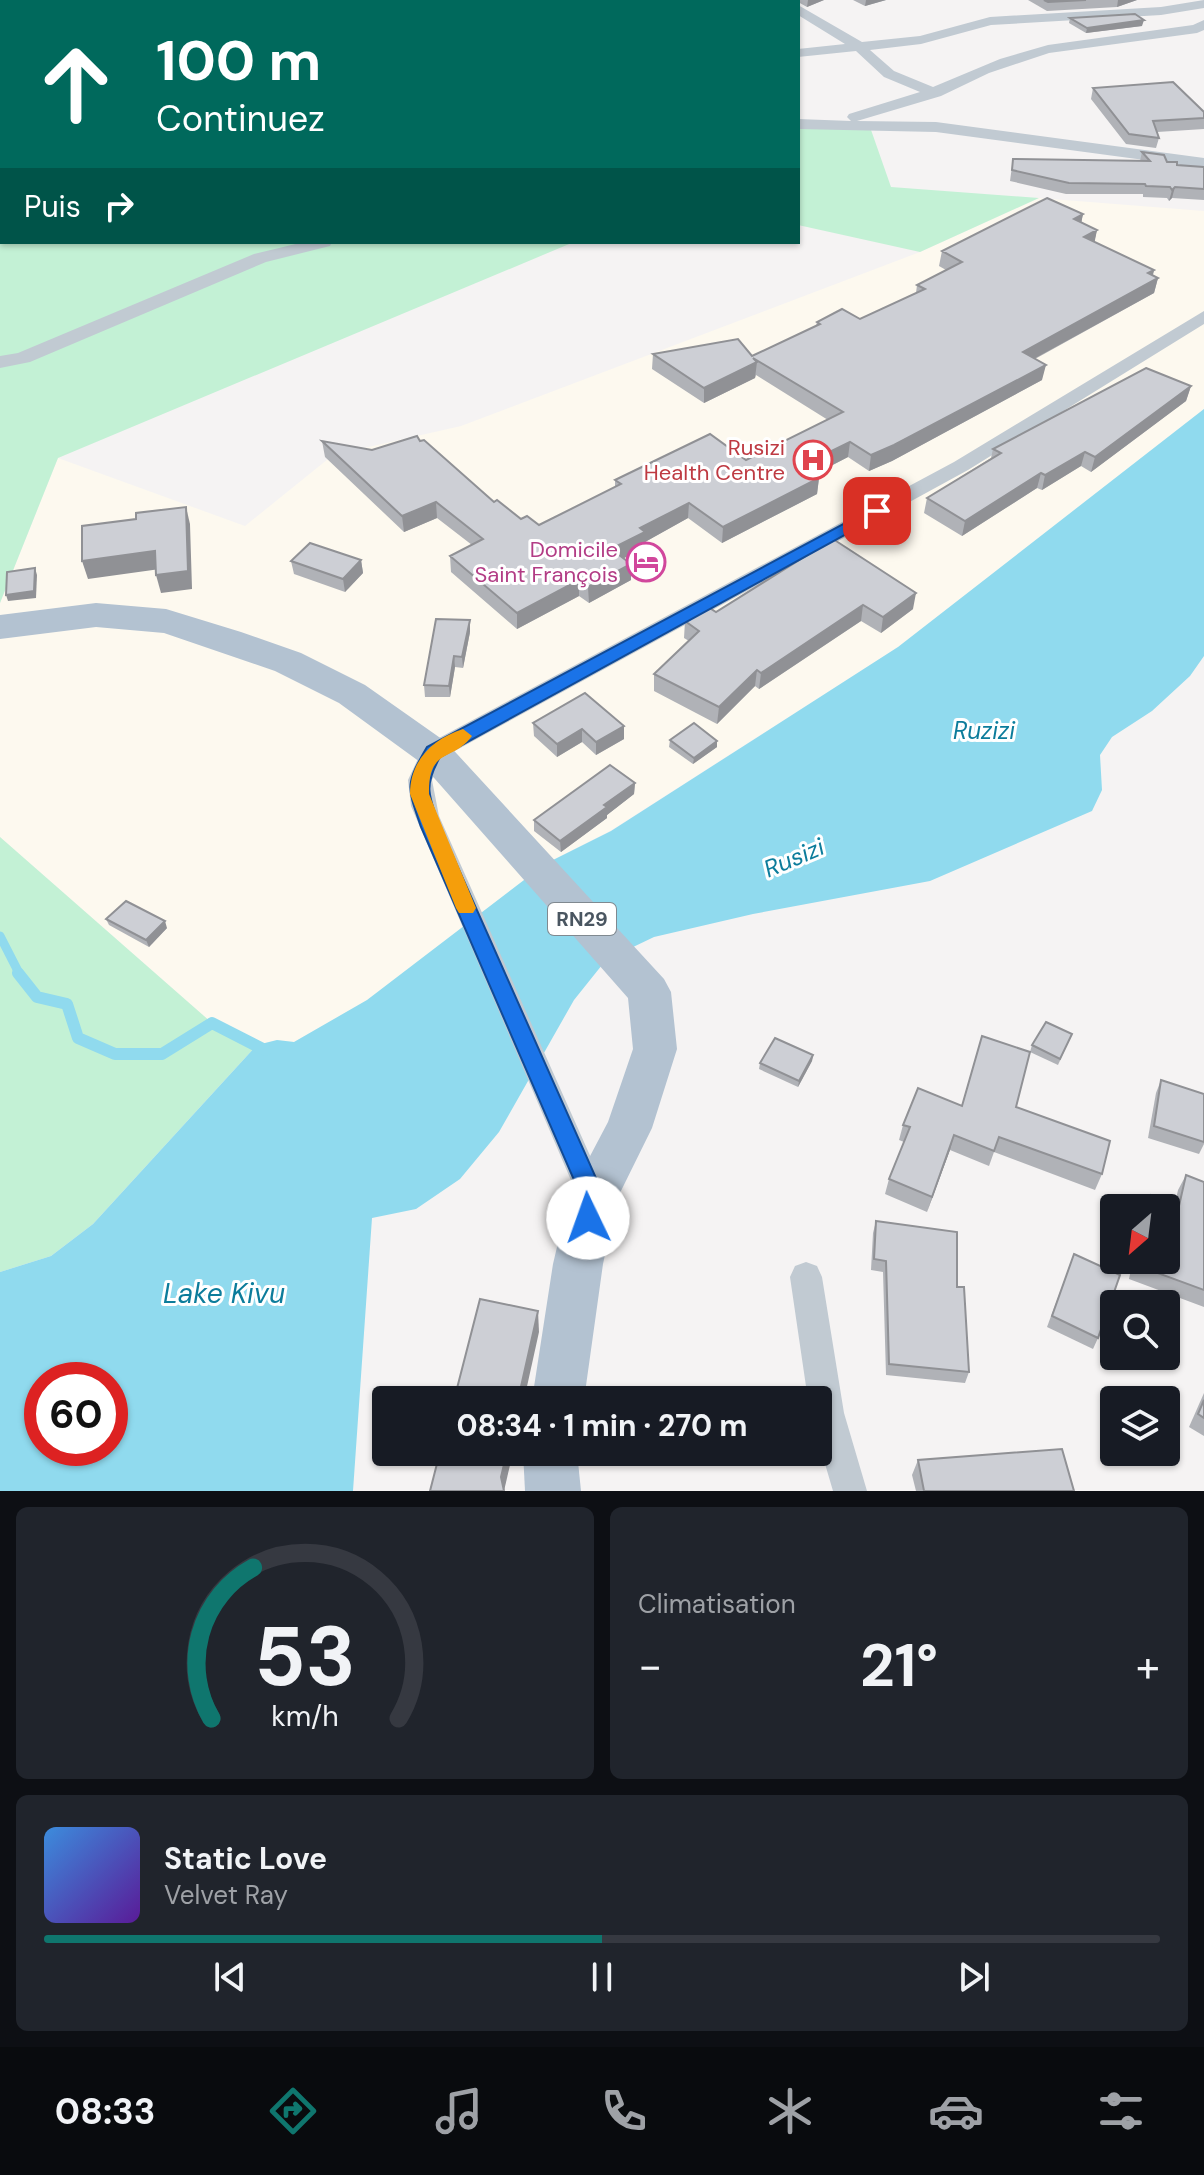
<!DOCTYPE html>
<html lang="fr">
<meta charset="utf-8">
<style>
body{margin:0;font-family:"DM Sans",sans-serif;background:#20242c;color:#f1f3f6;height:100vh;display:flex;flex-direction:column;font-size:30px;white-space:nowrap}
*{box-sizing:border-box;margin:0}
p{font-size:26px;color:#9ea1a6}
.icon{flex:none;width:44px;height:44px;fill:none;stroke:currentColor;stroke-width:2;stroke-linecap:round;stroke-linejoin:round}
.map{position:relative;height:1491px;overflow:hidden}
.sheet{display:flex;flex-direction:column;gap:16px;padding:16px;background:#0d0f14;flex:1}
.sheet>*{flex:none}
.guide{position:absolute;left:0px;top:0px;width:800px;height:244px;box-shadow:0 2px 6px #0004;background:#00695c;color:#fff;overflow:hidden}
.needle{width:52px;rotate:208deg}
.controls{position:absolute;left:1100px;top:1194px;display:grid;gap:16px}
.controls a{display:grid;place-items:center;width:80px;height:80px;border-radius:8px;background:#171b24;box-shadow:0 2px 6px #0004;font-size:40px}
.speed{position:absolute;left:24px;top:1362px;display:flex;gap:16px;font-size:40px;font-weight:700;text-align:center}
.speed>*{display:grid;place-content:center;width:104px;height:104px;border-radius:50%;background:#171b24;box-shadow:0 2px 6px #0004;line-height:1}
.speed .limit{border:12px solid #d22;background:#fff;color:#111}
.pin{position:absolute;display:grid;place-items:center;width:68px;height:68px;color:#fff;margin:-34px;border-radius:16px;box-shadow:0 4px 12px #0006}
.me{position:absolute;width:88px;margin:-44px;rotate:357deg;stroke-linejoin:round;filter:drop-shadow(0 0 6px #0008)}
.turn{display:flex;align-items:center;gap:28px;height:168px;padding:0 24px;font-size:36px}
.turn .icon{width:104px;height:104px;stroke-width:2.5}
.turn b{display:block;font-size:56px;line-height:68px}
.then{display:flex;align-items:center;height:76px;padding:0 24px;background:#0003;gap:16px;font-size:30px}
.big{font-size:60px;font-weight:700;line-height:1.1}
.sheet .widget{flex:1;display:flex;flex-direction:column;justify-content:center;gap:12px;min-width:0;padding:0 28px;border-radius:12px;background:#20242c}
.sheet .dial{align-items:center;gap:0}
.dial svg{height:208px;overflow:visible;fill:none;stroke:#363941;stroke-width:7;stroke-linecap:round;text-anchor:middle}
.dial text{fill:#f1f3f6;stroke:none}
.song{display:flex;align-items:center;gap:24px}
.cover{width:96px;height:96px;border-radius:12px;background:linear-gradient(135deg,hsl(210 70% 55%),hsl(270 70% 35%))}
.played{height:8px;border-radius:4px;background:linear-gradient(90deg,#0f766e 50%,#363941 50%)}
.keys{display:flex;justify-content:space-around;direction:ltr}
.heat{display:flex;justify-content:space-between;align-items:center;font-size:44px;direction:ltr}
.sheet .tiles{flex:1;display:grid;gap:16px;grid-template-columns:1fr 1fr}
.widget:last-child{grid-column:span 2}
.trip{position:absolute;left:372px;top:1386px;width:460px;height:80px;border-radius:8px;background:#171b24;box-shadow:0 2px 6px #0004;font-weight:700;line-height:80px;text-align:center}
.tab-bar{display:flex;height:128px;justify-content:space-around;align-items:center;background:#090b0e;color:#9ea1a6}
.tab-bar .icon{width:56px;height:56px}
.tab-bar .on{color:#0f766e}
.tab-bar b{font-size:36px;color:#f1f3f6}
.map>svg:first-child{display:block}
.commercial{fill:#fdf9ef}
.green{fill:#c3f1d5}
.water{fill:#90daee;fill-rule:evenodd}
.lines{fill:none;stroke-linecap:round;stroke-linejoin:round}
.stream-far1{stroke:#90daee;stroke-width:9}
.stream{stroke:#90daee;stroke-width:12}
.street{fill:#c1cad2;fill-rule:evenodd}
.primary{fill:#b3c2d1;fill-rule:evenodd}
.wall{fill:#b0b2b7}
.shaded-wall{fill:#909195}
.building{fill:#cdcfd5;stroke:#909195;stroke-width:2}
.route{fill:#1a73e8;stroke:#114b97;stroke-width:2}
.slow{fill:#f59e0b}
.labels{text-anchor:middle;stroke-width:6;stroke-linejoin:round;paint-order:stroke}
.shield{fill:#fff;stroke:#808990;stroke-width:2}
.shield-label{font-size:20px;font-weight:bold;fill:#4a5661}
.health-label{font-size:22px;fill:#be3a42;stroke:#fff;text-anchor:end}
.hotel-label{font-size:22px;fill:#b23c85;stroke:#fff;text-anchor:end}
.water-label{font-size:24px;font-style:italic;fill:#0c7c9b;stroke:#fff}
.near-water-label{font-size:28px;font-style:italic;fill:#0c7c9b;stroke:#fff}
</style>
<div class="map">
<svg width="1204" height="1491" viewBox="0 0 1204 1491">
<rect width="100%" height="100%" fill="#f5f3f3"/>
<polygon class="commercial" points="1039,198 1204,211 1204,409 898,647 610,831 545,864 368,1000 294,1042 277,1040 257,1045 212,1023 0,837 0,603 58,458 245,526 333,455 461,426 920,252"/>
<g class="green">
<polygon points="0,0 577,0 2,2 2,242 574,242 58,458 0,603"/>
<polygon points="798,124 870,127 891,187 1039,198 920,252 798,225"/>
<polygon points="0,837 212,1023 257,1045 93,1224 51,1256 0,1272"/>
</g>
<path class="water" d="M 1204,409 L 1204,656 L 1190,676 L 1152,711 L 1112,737 L 1100,755 L 1102,790 L 1092,811 L 930,881 L 753,914 L 654,937 L 606,960 L 574,1000 L 499,1132 L 460,1179 L 416,1209 L 372,1218 L 353,1491 L 0,1491 L 0,1272 L 51,1256 L 93,1224 L 257,1045 L 277,1040 L 294,1042 L 367,1000 L 545,864 L 611,831 L 898,647 ZM 42,1380 L 110,1380 L 110,1448 L 42,1448 Z"/>
<g class="lines">
<polyline class="stream-far1" points="0,936 20,975"/>
<polyline class="stream" points="18,973 37,997 67,1004 78,1038 115,1054 162,1054 212,1023 265,1050"/>
<g class="street">
<polygon points="686,0 702,0 684,2"/>
<polygon points="1204,0 1204,8 1161,15 991,25 921,44 870,50 894,71 933,87 1000,59 1048,45 1193,25 1204,20 1204,30 1197,33 1049,53 989,73 941,96 857,121 936,122 1204,158 1204,168 936,132 798,129 798,119 851,121 847,117 849,114 920,92 884,77 856,51 798,57 798,49 845,44 798,15 798,5 862,42 920,36 990,17 1161,7"/>
<polygon points="304,242 332,242 330,246 266,262 30,362 0,368 0,356 18,353 254,254"/>
<polygon points="1204,311 1204,324 968,470 442,758 432,780 439,816 608,1196 604,1206 593,1210 582,1206 411,806 408,780 424,746 954,462"/>
<polygon points="806,1262 817,1266 822,1277 844,1413 867,1491 833,1491 818,1440 818,1400 808,1400 790,1277 795,1266"/>
</g>
<g class="primary">
<polygon points="96,603 166,609 241,632 301,653 365,685 446,742 664,979 671,992 677,1049 652,1128 617,1199 603,1264 584,1400 532,1400 553,1264 569,1196 608,1122 633,1049 628,998 420,762 339,703 275,671 164,633 96,627 0,639 0,615"/>
<polygon points="523,1452 577,1452 581,1491 525,1491"/>
</g>
</g>
<g class="wall">
<polygon points="758,0 824,0 807,7 798,2 763,2"/>
<polygon points="853,0 886,0 865,6"/>
<polygon points="1028,0 1137,0 1117,7 1047,11"/>
<polygon points="1070,18 1142,26 1086,33 1069,23"/>
<polygon points="1093,88 1204,112 1204,129 1157,132 1159,138 1156,148 1126,144 1091,99"/>
<polygon points="1142,152 1177,165 1204,167 1204,200 1172,198 1169,201 1167,198 1143,197 1143,194 1066,194 1010,181 1013,159 1140,161"/>
<polygon points="1083,214 1081,223 1097,230 1094,242 1154,270 1153,275 1158,278 1154,293 1035,359 1042,380 892,461 869,471 848,457 814,475 819,478 817,494 722,543 688,518 645,542 645,547 624,558 631,564 631,580 589,603 579,596 517,629 451,572 450,556 472,545 437,518 404,532 325,457 322,441 372,450 420,441 494,502 521,519 539,525 615,487 615,480 746,460 828,420 756,375 755,378 704,403 652,369 653,354 752,356 816,326 817,322 860,319 916,293 917,285 946,270 939,266 942,251"/>
<polygon points="1191,386 1186,401 1091,472 1081,466 1042,490 1037,488 962,536 924,513 927,498 991,458 993,449"/>
<polygon points="833,539 913,609 881,633 861,621 759,689 755,686 717,724 654,691 654,674 689,641 684,638 685,621 716,612"/>
<polygon points="361,560 363,573 345,592 294,574 291,561"/>
<polygon points="470,632 463,668 455,667 450,697 425,697 424,685"/>
<polygon points="533,723 624,726 624,739 596,755 582,742 557,757 534,736"/>
<polygon points="670,740 717,741 717,747 693,764 669,747"/>
<polygon points="635,783 634,794 607,815 607,818 561,852 534,831 534,820"/>
<polygon points="106,919 167,928 149,947 109,925"/>
<polygon points="1072,1034 1058,1065 1030,1052 1032,1045"/>
<polygon points="813,1055 812,1061 798,1087 759,1069 760,1063"/>
<polygon points="1161,1080 1204,1094 1204,1144 1199,1154 1148,1138 1156,1093"/>
<polygon points="962,1106 1016,1107 1102,1174 1095,1190 994,1152 989,1166 950,1150 927,1212 885,1194 889,1179 904,1142 899,1140 903,1125"/>
<polygon points="1186,1175 1204,1182 1204,1307 1129,1279 1133,1260 1166,1260 1166,1208 1145,1208 1151,1195 1175,1204 1178,1190"/>
<polygon points="876,1221 957,1287 969,1372 965,1383 886,1375 883,1272 871,1270 873,1233"/>
<polygon points="1074,1254 1098,1338 1093,1349 1047,1327"/>
<polygon points="1204,1393 1204,1436 1189,1427"/>
<polygon points="918,1460 1074,1491 916,1491 912,1475"/>
</g>
<g class="shaded-wall">
<polygon points="808,0 824,0 807,7"/>
<polygon points="866,0 886,0 865,6"/>
<polygon points="1118,0 1137,0 1117,7"/>
<polygon points="1144,20 1142,26 1086,33 1087,28"/>
<polygon points="1175,187 1172,198 1169,201 1172,190"/>
<polygon points="1083,214 1080,229 1074,219"/>
<polygon points="1097,230 1094,245 1084,237"/>
<polygon points="1154,270 1151,282 1158,278 1154,293 1019,367 1023,352"/>
<polygon points="757,362 755,378 704,403 704,388"/>
<polygon points="1046,365 1042,380 892,461 869,471 871,455"/>
<polygon points="1191,386 1186,401 1091,472 1095,457"/>
<polygon points="850,442 848,457 799,482 801,466"/>
<polygon points="1085,452 1081,466 1042,490 1045,475"/>
<polygon points="1041,473 1037,488 962,536 965,521"/>
<polygon points="819,478 817,494 722,543 723,527"/>
<polygon points="436,502 437,518 404,532 402,516"/>
<polygon points="689,503 688,518 645,542 645,547 611,565 611,549 640,528"/>
<polygon points="186,507 190,524 192,589 161,593 156,575"/>
<polygon points="155,551 160,569 88,579 82,561"/>
<polygon points="361,560 363,573 345,592 343,579"/>
<polygon points="631,564 631,580 589,603 588,587"/>
<polygon points="35,568 37,575 36,598 8,601 6,595"/>
<polygon points="579,580 579,596 517,629 517,613"/>
<polygon points="916,593 913,609 881,633 883,617"/>
<polygon points="863,605 861,621 759,689 761,673"/>
<polygon points="470,620 470,632 463,668 462,657"/>
<polygon points="454,656 455,667 450,697 449,686"/>
<polygon points="757,670 755,686 717,724 719,707"/>
<polygon points="624,726 624,739 596,755 596,742"/>
<polygon points="582,729 582,742 557,757 557,744"/>
<polygon points="717,741 717,747 693,764 694,758"/>
<polygon points="635,783 634,794 607,815 607,818 561,852 560,841 604,805"/>
<polygon points="165,921 167,928 149,947 146,940"/>
<polygon points="813,1055 812,1061 798,1087 799,1081"/>
<polygon points="954,1135 950,1150 927,1212 932,1197"/>
<polygon points="538,1311 539,1332 524,1400 518,1400"/>
<polygon points="507,1452 513,1452 504,1491 503,1491 501,1477"/>
</g>
<g class="building">
<polygon points="781,0 795,0 794,2 787,2"/>
<polygon points="1044,0 1086,0 1048,2"/>
<polygon points="1135,14 1144,20 1087,28 1070,18"/>
<polygon points="1173,82 1204,112 1204,118 1153,121 1159,138 1129,134 1093,88"/>
<polygon points="1142,152 1164,155 1167,162 1177,162 1177,165 1204,167 1204,189 1175,187 1172,190 1170,187 1146,186 1145,184 1069,183 1012,170 1013,159 1150,161"/>
<polygon points="1047,198 1083,214 1074,219 1097,230 1084,237 1154,270 1148,273 1158,278 1023,352 1046,365 894,445 871,455 850,442 801,466 819,478 723,527 689,503 640,528 645,532 611,549 631,564 588,587 579,580 517,613 450,556 483,539 436,502 402,516 322,441 372,450 417,436 420,441 424,440 494,502 497,500 521,519 527,516 539,525 621,484 615,480 710,434 746,460 843,412 753,358 757,362 704,388 653,354 738,339 752,356 820,324 817,322 842,309 860,319 925,289 917,285 962,262 942,251"/>
<polygon points="1146,368 1191,386 1095,457 1085,452 1045,475 1041,473 965,521 927,498 1001,453 993,449"/>
<polygon points="186,507 188,571 156,575 155,551 82,561 82,526 136,519 136,513"/>
<polygon points="833,539 916,593 883,617 863,605 761,673 757,670 719,707 654,674 699,631 685,621 708,607 716,612"/>
<polygon points="310,543 361,560 343,579 291,561"/>
<polygon points="35,568 34,591 6,595 7,572"/>
<polygon points="436,619 470,620 462,657 454,656 449,686 424,685"/>
<polygon points="585,693 624,726 596,742 582,729 557,744 533,723"/>
<polygon points="694,723 717,741 694,758 670,740"/>
<polygon points="610,765 635,783 604,805 607,807 560,841 534,820"/>
<polygon points="126,901 165,921 146,940 106,919"/>
<polygon points="1046,1022 1072,1034 1060,1059 1032,1045"/>
<polygon points="982,1036 1030,1052 1016,1107 1110,1141 1102,1174 999,1137 994,1151 954,1135 932,1197 889,1179 910,1127 903,1125 918,1088 962,1106"/>
<polygon points="775,1038 813,1055 799,1081 760,1063"/>
<polygon points="1161,1080 1204,1094 1204,1142 1154,1126"/>
<polygon points="1186,1175 1204,1182 1204,1290 1136,1265 1137,1260 1166,1260 1166,1208 1148,1208 1151,1195 1179,1206"/>
<polygon points="876,1221 957,1232 957,1287 964,1287 969,1372 889,1364 886,1261 874,1259"/>
<polygon points="1074,1254 1120,1275 1098,1338 1052,1316"/>
<polygon points="480,1299 538,1311 518,1400 454,1400"/>
<polygon points="1204,1400 1204,1418 1198,1414"/>
<polygon points="1062,1449 1074,1491 924,1491 918,1460"/>
<polygon points="440,1452 507,1452 501,1477 504,1491 430,1491"/>
</g>
<path class="route" d="M 877,506 L 883,507 L 883,514 L 440,757 C 423,787 429,796 440,827 L 604,1196 L 596,1226 L 588,1229 L 580,1226 L 576,1218 L 581,1196 L 421,827 C 407,786 405,785 427,747 Z"/>
<path class="slow" d="M 463,729 L 472,736 C 453,762 428,747 429,794 L 476,908 L 473,913 L 459,913 L 456,908 L 410,794 C 410,761 432,739 463,729 Z"/>
<defs>
<symbol id="hospital-ring" viewBox="-11 -11 22 22"><circle r="9.5" fill="#fff" stroke="#e0444e" stroke-width="1.5"/><path d="M-5-5h3v3.5h4V-5h3V5h-3V1.5h-4V5h-3Z" fill="#e0444e"/></symbol>
<symbol id="hotel-ring" viewBox="-11 -11 22 22"><circle r="9.5" fill="#fff" stroke="#d1479c" stroke-width="1.5"/><path d="M-6-4.5h1.5V1H6V5H4.5V3h-9V5H-6ZM-4 0a1.8 1.8 0 1 1 3.6 0ZM.5 0V-2.5h3Q6-2.5 6 0Z" fill="#d1479c"/></symbol>
</defs>
<g fill-rule="evenodd">
<use href="#hospital-ring" x="791" y="438" width="44" height="44"/>
<use href="#hotel-ring" x="624" y="540" width="44" height="44"/>
</g>
<g class="labels">
<rect class="shield" x="548" y="903" width="68" height="32" rx="6"/>
<g class="shield-label">
<text x="582" y="926">RN29</text>
</g>
<g class="health-label">
<text x="785" y="455">Rusizi<tspan x="785" dy="25">Health Centre</tspan></text>
</g>
<g class="hotel-label">
<text x="618" y="557">Domicile<tspan x="618" dy="25">Saint François</tspan></text>
</g>
<g class="water-label">
<text x="984" y="739">Ruzizi</text>
<text transform="translate(794 858) rotate(-23)" y="8">Rusizi</text>
</g>
<g class="near-water-label">
<text x="224" y="1303">Lake Kivu</text>
</g>
</g>
</svg>
<div class="controls">
<a><svg class="needle" viewBox="-14 -14 28 28"><path d="M0-13l5 13h-10z" fill="#e53935"/><path d="M0 13l5-13h-10z" fill="#9ea1a6"/></svg></a>
<a><svg class="icon" aria-label="search" viewBox="0 0 24 24"><circle cx="10" cy="10" r="6"/><path d="M15 15l6 6"/></svg></a>
<a><svg class="icon" aria-label="layers" viewBox="0 0 24 24"><path d="M12 4l9 5-9 5-9-5zM3 14l9 5 9-5"/></svg></a>
</div>
<div class="speed"><div class="limit">60</div></div>
<div class="pin" style="left:877px;top:511px;background:#d93025"><svg class="icon" aria-label="arrive" viewBox="0 0 24 24"><path d="M6 21V4h12l-3 4 3 4H6"/></svg></div>
<svg class="me" style="left:588px;top:1218px" viewBox="-20 -20 40 40"><circle r="19" fill="#fff"/><path d="M0-13L10 11 0 6-10 11z" fill="#1a73e8"/></svg>
<div class="trip">08:34 · 1 min · 270 m</div>
<div class="guide">
<div class="turn"><svg class="icon" aria-label="ahead" viewBox="0 0 24 24"><path d="M12 20V5M6 11l6-6 6 6"/></svg><div><b>100 m</b>Continuez</div></div>
<div class="then">Puis<svg class="icon" aria-label="right" viewBox="0 0 24 24"><path d="M7 20v-9h11M14 6l5 5-5 5"/></svg></div>
</div>
</div>
<section class="sheet">
<div class="tiles">
<div class="widget dial"><svg viewBox="0 0 100 80">
<path d="M14 69A42 42 0 1 1 86 69"/>
<path d="M14 69A42 42 0 0 1 30 11" stroke="#0f766e"/>
<text x="50" y="56" font-size="32" font-weight="700">53</text>
<text x="50" y="72" font-size="11">km/h</text>
</svg></div>
<div class="widget"><p>Climatisation</p>
<div class="heat"><a>−</a><b class="big">21°</b><a>+</a></div>
</div>
<div class="widget">
<div class="song"><i class="cover"></i><div><b>Static Love</b><p>Velvet Ray</p></div></div>
<div class="played"></div>
<div class="keys"><svg class="icon" aria-label="previous" viewBox="0 0 24 24"><path d="M18 5L8 12l10 7zM5 5v14"/></svg><svg class="icon" aria-label="pause" viewBox="0 0 24 24"><path d="M8 5v14M16 5v14"/></svg><svg class="icon" aria-label="next" viewBox="0 0 24 24"><path d="M6 5l10 7-10 7zM19 5v14"/></svg></div>
</div>
</div>
</section>
<nav class="tab-bar">
<b>08:33</b>
<svg class="icon on" aria-label="directions" viewBox="0 0 24 24"><path d="M12 3l9 9-9 9-9-9zM9 14v-3h6M13 9l2 2-2 2"/></svg>
<svg class="icon" aria-label="music" viewBox="0 0 24 24"><path d="M9 18V5l10-2v13"/><circle cx="6" cy="18" r="3"/><circle cx="16" cy="16" r="3"/></svg>
<svg class="icon" aria-label="phone" viewBox="0 0 24 24"><path d="M5 4h4l2 5-3 2q2 4 5 5l2-3 5 2v4C11 20 4 13 5 4z"/></svg>
<svg class="icon" aria-label="climate" viewBox="0 0 24 24"><path d="M12 3v18M4 7l16 10M4 17L20 7"/></svg>
<svg class="icon" aria-label="car" viewBox="0 0 24 24"><path d="M5 17H2v-5l4-1 3-4h7l3 4 3 1v5h-3M9 17h6M6 11h13"/><circle cx="7" cy="17" r="2"/><circle cx="17" cy="17" r="2"/></svg>
<svg class="icon" aria-label="filters" viewBox="0 0 24 24"><path d="M4 7h16M4 17h16"/><circle cx="9" cy="7" r="2"/><circle cx="15" cy="17" r="2"/></svg>
</nav>
